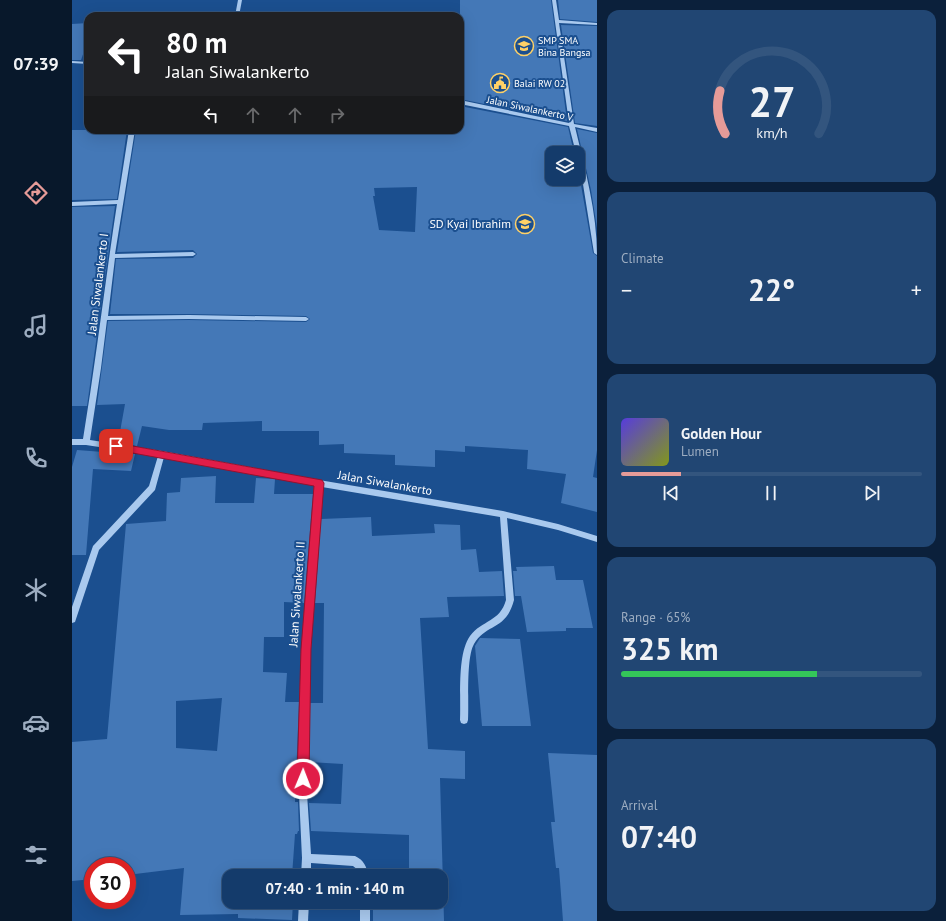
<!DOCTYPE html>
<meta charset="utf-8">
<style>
body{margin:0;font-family:"PT Sans",sans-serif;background:#214673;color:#f1f3f6;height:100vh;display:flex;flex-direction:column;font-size:15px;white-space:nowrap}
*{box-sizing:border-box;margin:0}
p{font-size:13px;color:#9dadc1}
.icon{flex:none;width:22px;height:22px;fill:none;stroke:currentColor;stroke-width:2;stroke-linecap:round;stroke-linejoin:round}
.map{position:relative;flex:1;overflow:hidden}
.sheet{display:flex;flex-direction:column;gap:10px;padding:10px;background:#0b203b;width:349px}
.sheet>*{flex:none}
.hud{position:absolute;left:12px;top:12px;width:380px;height:122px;border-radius:12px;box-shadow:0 4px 16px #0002,0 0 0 1px #33557e;background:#202124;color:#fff;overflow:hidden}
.tools{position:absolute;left:473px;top:146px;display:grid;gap:8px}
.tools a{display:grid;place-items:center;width:40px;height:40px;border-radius:8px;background:#143b6b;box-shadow:0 4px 16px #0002,0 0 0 1px #33557e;font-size:20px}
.speed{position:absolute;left:12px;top:857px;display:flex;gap:8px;font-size:20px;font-weight:700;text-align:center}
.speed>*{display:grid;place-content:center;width:52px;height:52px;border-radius:50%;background:#143b6b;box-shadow:0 4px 16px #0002,0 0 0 1px #33557e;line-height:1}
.speed .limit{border:6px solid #d22;background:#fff;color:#111}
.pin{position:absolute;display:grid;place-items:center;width:34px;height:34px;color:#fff;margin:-17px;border-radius:8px;box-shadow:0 2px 6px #0006}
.me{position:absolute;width:44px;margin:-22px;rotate:1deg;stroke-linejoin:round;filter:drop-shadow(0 0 3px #0008)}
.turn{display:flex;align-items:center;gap:14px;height:84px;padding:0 16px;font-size:18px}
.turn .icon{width:52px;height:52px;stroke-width:2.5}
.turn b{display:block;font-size:28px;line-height:34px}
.lanes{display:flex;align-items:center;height:38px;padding:0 16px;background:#0003;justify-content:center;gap:20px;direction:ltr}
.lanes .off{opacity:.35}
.big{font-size:30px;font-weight:600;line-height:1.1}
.sheet .tile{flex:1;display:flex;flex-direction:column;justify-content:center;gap:6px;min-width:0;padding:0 14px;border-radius:12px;background:#214673}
.sheet .dial{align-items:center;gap:0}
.dial svg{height:104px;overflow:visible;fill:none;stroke:#33557e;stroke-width:7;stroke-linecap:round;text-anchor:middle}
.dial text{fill:#f1f3f6;stroke:none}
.song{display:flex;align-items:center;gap:12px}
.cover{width:48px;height:48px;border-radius:6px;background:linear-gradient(135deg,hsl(250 70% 55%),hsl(70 70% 35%))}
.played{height:4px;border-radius:2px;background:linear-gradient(90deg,#e69b98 20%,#33557e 20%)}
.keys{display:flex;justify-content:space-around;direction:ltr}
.heat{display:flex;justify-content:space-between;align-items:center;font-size:22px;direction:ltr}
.charge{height:6px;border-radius:3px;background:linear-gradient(90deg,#34c759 65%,#33557e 0)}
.trip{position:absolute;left:150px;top:869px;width:226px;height:40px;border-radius:12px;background:#143b6b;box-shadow:0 4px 16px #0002,0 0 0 1px #33557e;font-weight:600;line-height:40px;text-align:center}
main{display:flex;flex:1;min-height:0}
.tabs{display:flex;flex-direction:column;width:72px;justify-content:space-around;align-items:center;background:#08182b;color:#9dadc1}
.tabs .icon{width:28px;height:28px}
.tabs .current{color:#e69b98}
.tabs b{font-size:18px;color:#f1f3f6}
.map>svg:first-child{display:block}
.building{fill:#4478b7;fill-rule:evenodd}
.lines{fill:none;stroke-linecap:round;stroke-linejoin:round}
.minor{fill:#a9c9ee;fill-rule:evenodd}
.route{fill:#e11d48;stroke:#92132f}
.labels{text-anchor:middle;stroke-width:4;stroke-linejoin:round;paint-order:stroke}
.far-poi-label{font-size:10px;fill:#fff;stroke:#1b4f8f;text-anchor:start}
.far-street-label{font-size:10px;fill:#fff;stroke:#1b4f8f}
.poi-label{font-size:12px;fill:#fff;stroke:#1b4f8f;text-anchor:end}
.street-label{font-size:12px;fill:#fff;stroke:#1b4f8f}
</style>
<main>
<nav class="tabs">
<b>07:39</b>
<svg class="icon current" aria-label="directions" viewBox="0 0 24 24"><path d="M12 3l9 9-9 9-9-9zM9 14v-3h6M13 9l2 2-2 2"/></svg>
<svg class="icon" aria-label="music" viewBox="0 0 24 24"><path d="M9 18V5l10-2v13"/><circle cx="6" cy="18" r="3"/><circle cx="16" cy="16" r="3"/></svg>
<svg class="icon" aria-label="phone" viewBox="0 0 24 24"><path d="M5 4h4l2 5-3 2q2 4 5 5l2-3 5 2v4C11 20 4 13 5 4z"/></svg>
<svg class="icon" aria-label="climate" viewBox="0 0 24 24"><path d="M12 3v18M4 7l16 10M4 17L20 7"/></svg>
<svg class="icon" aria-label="car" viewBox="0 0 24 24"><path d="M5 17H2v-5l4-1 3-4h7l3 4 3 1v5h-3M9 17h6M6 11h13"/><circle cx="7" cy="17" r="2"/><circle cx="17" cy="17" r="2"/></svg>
<svg class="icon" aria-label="filters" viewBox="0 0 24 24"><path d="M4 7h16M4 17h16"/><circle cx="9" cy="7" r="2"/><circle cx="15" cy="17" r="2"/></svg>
</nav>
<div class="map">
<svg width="525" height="921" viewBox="0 0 525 921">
<rect width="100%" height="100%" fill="#1b4f8f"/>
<g class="building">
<polygon points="388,0 479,0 495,121 388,99 388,61 393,40 388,39"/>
<polygon points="486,0 525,0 525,22 488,19"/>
<polygon points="16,23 16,40 9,60 0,60 0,24"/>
<polygon points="489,25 525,26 525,126 503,123"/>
<path d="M 388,106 L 496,127 L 502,153 L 480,153 L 480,179 L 506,179 L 506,168 L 521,253 L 525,256 L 525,450 L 521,477 L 525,478 L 525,512 L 489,503 L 494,474 L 455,469 L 456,450 L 393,446 L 393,452 L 363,450 L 363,467 L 323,465 L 323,455 L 272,453 L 272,444 L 247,445 L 247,431 L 190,431 L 190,421 L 131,423 L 130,430 L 97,430 L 70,426 L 65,446 L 46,443 L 53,404 L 25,405 L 36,321 L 117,320 L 234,322 L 238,319 L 234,316 L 117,314 L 38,314 L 44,259 L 121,258 L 125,254 L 121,250 L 45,252 L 64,130 L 136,130 L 136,131 L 152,131 L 152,133 L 189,130 L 388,130 ZM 345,187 L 343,232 L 307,230 L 301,196 L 303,196 L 302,188 Z"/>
<polygon points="505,129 525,133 525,228 519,190"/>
<polygon points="0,130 55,130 45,199 0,200"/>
<polygon points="43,206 15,406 0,406 0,207"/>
<polygon points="5,450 44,453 44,451 63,454 59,471 21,469 14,555 0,555 0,467"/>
<path d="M 144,476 L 143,503 L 182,503 L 184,478 L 203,479 L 202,494 L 241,494 L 232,603 L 212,602 L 212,637 L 192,637 L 191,672 L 215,673 L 213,702 L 227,702 L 223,802 L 226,802 L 227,831 L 226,831 L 225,834 L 223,834 L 220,876 L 157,876 L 157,902 L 221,902 L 220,920 L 166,918 L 166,914 L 108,915 L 112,868 L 55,875 L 55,866 L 21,866 L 21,879 L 0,881 L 0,742 L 35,739 L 54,524 L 94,521 L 95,493 L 108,492 L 109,478 ZM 150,698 L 145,751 L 104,748 L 104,701 Z"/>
<polygon points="299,517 300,536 363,533 362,524 388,525 389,550 404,549 407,572 430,571 432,596 375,597 377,617 348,618 356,749 393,751 393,779 368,778 372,921 301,921 301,902 369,902 369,876 337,876 337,835 239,831 237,803 269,804 271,764 237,762 238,703 251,703 252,603 243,603 249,519"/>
<polygon points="482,566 484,580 511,580 521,628 494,628 494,631 455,632 449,596 443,596 441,571 445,571 444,567"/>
<polygon points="408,638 448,639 459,726 410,726 403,646"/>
<polygon points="476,753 525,755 525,921 491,921 487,868 484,868 479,822 483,822"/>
</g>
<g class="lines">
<g class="minor">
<polygon points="166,0 170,0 167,16 163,16"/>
<path d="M 480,0 L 484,0 L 487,20 L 525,23 L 525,25 L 487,23 L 502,124 L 525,128 L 525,132 L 503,127 C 513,169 525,212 525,255 L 522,253 L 510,178 L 506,161 L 506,153 L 504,153 L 497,126 L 388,104 L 388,100 L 497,123 Z"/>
<polygon points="0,61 16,62 16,64 0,63"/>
<path d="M 57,130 L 63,130 L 43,254 L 121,252 L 124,254 L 121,256 L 43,258 L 36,316 L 117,315 L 234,317 L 237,319 L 234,321 L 117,319 L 35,320 L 29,368 L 18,440 L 90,451 L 247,480 L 431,511 L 486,524 L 525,536 L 525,542 L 486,530 L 435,518 L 442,600 C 434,631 414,623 402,644 C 394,658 397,702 396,720 L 395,723 L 392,724 L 389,723 L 388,720 C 389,697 385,654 398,636 C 410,620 428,622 434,600 L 428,517 L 250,487 L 238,649 L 235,794 L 239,854 L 283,856 C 292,860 295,867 296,876 L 286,876 L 286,870 L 281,866 L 239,863 L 239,876 L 229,876 L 230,858 L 227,794 L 230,649 L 243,485 L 92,457 L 83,490 L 27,550 L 3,622 L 0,623 L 0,607 L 21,546 L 77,486 L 86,456 L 14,445 L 0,445 L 0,439 L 11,439 C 24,361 33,282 45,204 L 0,206 L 0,202 L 46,200 Z"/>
<polygon points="227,902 237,902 236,921 226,921"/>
<rect x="288" y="902" width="10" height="19"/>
</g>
</g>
<polygon class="route" points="44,443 250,480 252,483 239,649 237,779 235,783 231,785 227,783 225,779 229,649 242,486 44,450 41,449 40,446 41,444"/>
<defs>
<symbol id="school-ring" viewBox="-11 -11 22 22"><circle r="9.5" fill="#1b4f8f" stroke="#ffd166" stroke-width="1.5"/><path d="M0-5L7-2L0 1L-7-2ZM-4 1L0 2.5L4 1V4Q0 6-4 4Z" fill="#ffd166"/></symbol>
<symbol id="civic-ring" viewBox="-11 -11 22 22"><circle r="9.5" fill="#1b4f8f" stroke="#ffd166" stroke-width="1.5"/><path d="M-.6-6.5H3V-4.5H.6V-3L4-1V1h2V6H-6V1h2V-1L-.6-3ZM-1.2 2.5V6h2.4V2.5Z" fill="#ffd166"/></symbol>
</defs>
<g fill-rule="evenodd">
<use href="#school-ring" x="441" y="35" width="22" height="22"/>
<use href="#civic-ring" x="417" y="72" width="22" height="22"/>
<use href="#school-ring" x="442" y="213" width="22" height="22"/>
</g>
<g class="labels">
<g class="far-poi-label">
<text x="466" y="44">SMP SMA<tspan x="466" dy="12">Bina Bangsa</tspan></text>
<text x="442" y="87">Balai RW 02</text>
</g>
<g class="far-street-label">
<text transform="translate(458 108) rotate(12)" y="4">Jalan Siwalankerto V</text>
</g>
<g class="poi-label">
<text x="439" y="228">SD Kyai Ibrahim</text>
</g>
<g class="street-label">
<text transform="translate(26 284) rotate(-83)" y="4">Jalan Siwalankerto I</text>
<text transform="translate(313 483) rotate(10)" y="4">Jalan Siwalankerto</text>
<text transform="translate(225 594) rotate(-86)" y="4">Jalan Siwalankerto II</text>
</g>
</g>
</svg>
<div class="tools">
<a><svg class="icon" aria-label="layers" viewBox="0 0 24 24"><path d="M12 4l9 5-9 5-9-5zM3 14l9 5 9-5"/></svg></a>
</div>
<div class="speed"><div class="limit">30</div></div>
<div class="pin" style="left:44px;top:446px;background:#d93025"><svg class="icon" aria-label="arrive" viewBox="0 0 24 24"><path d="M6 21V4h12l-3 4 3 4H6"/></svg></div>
<svg class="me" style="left:231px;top:779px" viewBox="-20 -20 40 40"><circle r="17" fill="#e11d48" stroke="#fff" stroke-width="3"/><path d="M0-11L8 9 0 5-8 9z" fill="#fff"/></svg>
<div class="trip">07:40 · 1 min · 140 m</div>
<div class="hud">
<div class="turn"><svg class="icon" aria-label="left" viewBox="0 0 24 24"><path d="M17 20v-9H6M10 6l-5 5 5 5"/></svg><div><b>80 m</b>Jalan Siwalankerto</div></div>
<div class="lanes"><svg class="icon" aria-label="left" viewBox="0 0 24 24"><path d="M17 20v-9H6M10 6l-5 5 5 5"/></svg><svg class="icon off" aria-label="ahead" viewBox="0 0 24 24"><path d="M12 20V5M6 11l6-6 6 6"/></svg><svg class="icon off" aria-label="ahead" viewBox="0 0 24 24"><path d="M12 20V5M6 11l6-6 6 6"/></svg><svg class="icon off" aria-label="right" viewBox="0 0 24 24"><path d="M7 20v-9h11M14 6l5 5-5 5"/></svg></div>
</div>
</div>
<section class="sheet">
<div class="tile dial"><svg viewBox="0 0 100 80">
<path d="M14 69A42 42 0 1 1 86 69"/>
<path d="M14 69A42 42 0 0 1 10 36" stroke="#e69b98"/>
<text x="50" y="56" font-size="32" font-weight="700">27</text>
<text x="50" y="72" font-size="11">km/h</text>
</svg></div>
<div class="tile"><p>Climate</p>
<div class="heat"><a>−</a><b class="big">22°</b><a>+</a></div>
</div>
<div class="tile">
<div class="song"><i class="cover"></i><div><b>Golden Hour</b><p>Lumen</p></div></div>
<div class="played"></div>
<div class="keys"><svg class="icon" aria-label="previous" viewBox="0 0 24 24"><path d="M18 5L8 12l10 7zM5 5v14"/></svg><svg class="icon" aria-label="pause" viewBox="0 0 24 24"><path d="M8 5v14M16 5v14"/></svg><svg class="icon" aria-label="next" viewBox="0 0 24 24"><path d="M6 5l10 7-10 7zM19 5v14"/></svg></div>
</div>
<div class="tile"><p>Range · 65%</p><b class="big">325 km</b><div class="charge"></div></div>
<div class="tile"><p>Arrival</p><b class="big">07:40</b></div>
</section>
</main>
